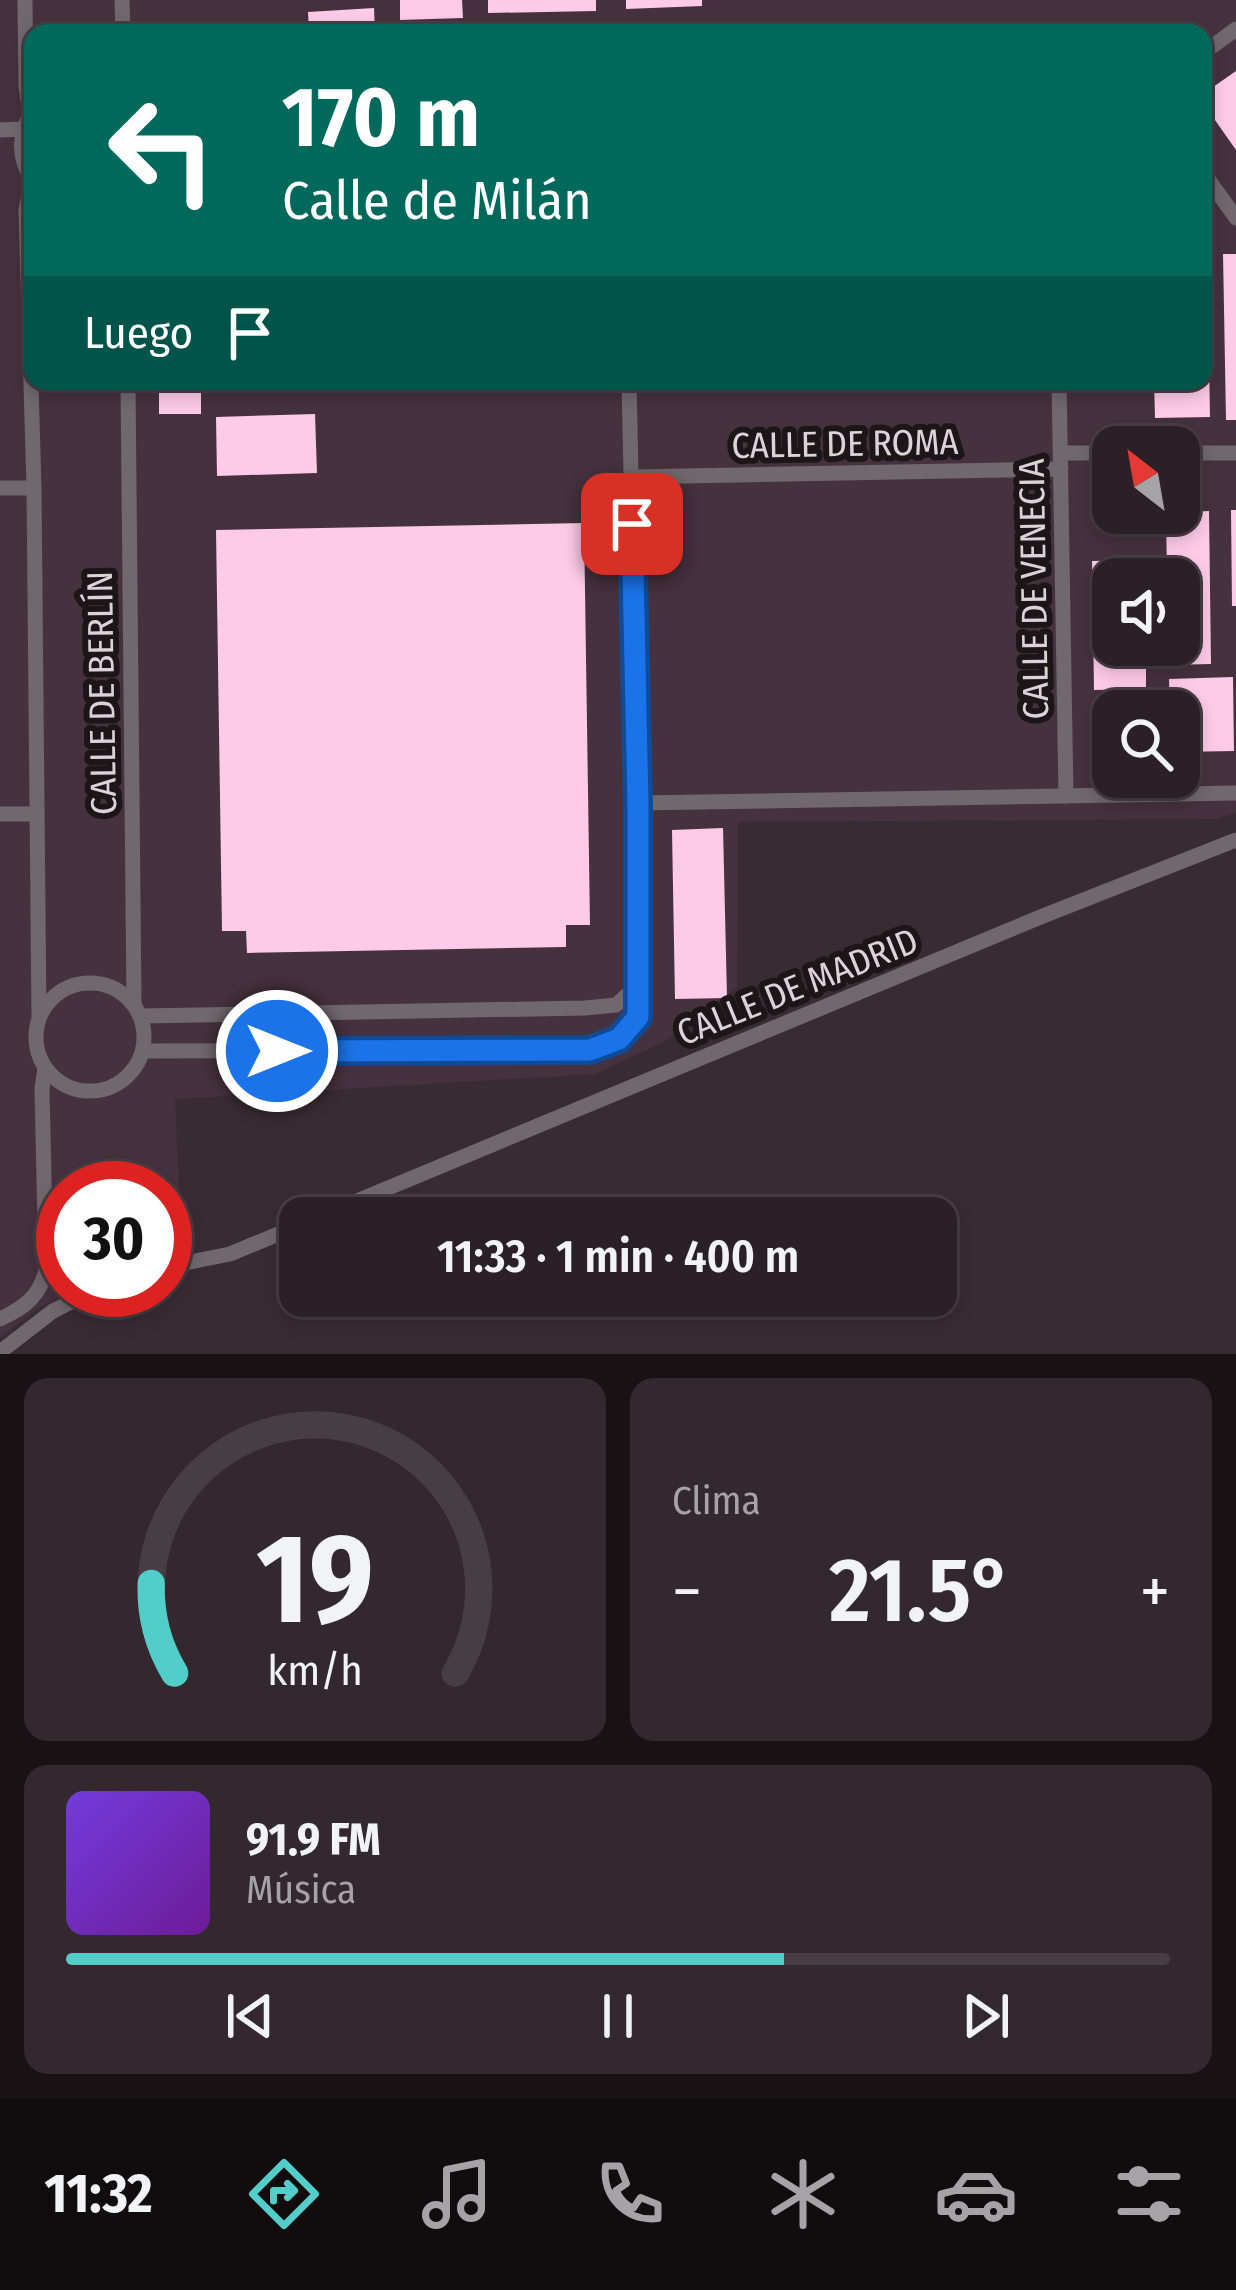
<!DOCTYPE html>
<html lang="es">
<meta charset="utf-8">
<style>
body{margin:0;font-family:"Fira Sans Condensed",sans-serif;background:#33282e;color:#f1f3f6;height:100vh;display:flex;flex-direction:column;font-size:45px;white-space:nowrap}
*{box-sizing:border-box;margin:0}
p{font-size:39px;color:#a6a3a7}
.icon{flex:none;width:66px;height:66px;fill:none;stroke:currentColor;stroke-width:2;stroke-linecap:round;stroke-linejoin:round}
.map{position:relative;height:1354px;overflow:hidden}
.drawer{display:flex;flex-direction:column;gap:24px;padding:24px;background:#181215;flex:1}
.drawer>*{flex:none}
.banner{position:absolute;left:24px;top:24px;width:1188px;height:366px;border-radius:24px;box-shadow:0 6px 18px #0003,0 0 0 3px #473e43;background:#00695c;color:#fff;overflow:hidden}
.needle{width:78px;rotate:329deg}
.controls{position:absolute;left:1092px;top:426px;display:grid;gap:24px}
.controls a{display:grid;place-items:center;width:108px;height:108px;border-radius:24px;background:#2b2026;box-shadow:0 6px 18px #0003,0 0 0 3px #473e43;font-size:60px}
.speed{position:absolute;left:36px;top:1161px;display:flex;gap:24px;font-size:60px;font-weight:700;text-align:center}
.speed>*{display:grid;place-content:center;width:156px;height:156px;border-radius:50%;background:#2b2026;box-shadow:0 6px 18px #0003,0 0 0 3px #473e43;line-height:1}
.speed .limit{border:18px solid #d22;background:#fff;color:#111}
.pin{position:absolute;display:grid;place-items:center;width:102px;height:102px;color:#fff;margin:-51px;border-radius:24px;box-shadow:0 6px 18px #0006}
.me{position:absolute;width:132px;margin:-66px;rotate:90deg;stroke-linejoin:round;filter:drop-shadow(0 0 9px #0008)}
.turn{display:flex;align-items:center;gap:42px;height:252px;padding:0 60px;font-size:54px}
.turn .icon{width:156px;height:156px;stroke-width:2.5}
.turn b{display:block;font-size:84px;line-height:102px}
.then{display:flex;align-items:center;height:114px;padding:0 60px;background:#0003;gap:24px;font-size:45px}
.big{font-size:90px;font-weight:600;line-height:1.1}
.drawer .widget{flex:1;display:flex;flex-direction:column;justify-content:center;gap:18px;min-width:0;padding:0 42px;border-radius:24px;background:#33282e}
.drawer .dial{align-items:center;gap:0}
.dial svg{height:312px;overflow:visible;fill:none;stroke:#473e43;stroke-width:7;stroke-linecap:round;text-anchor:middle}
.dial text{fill:#f1f3f6;stroke:none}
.song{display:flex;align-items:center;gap:36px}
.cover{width:144px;height:144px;border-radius:18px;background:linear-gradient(135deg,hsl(260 70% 55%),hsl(280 70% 35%))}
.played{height:12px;border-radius:6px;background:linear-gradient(90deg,#53cdc9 65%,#473e43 65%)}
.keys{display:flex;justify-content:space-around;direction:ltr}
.heat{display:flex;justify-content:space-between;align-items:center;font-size:66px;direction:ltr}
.drawer .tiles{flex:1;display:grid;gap:24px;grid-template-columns:1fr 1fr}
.widget:last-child{grid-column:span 2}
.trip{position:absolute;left:279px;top:1197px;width:678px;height:120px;border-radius:24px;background:#2b2026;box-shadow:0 6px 18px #0003,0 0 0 3px #473e43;font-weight:600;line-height:120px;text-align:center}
.menu{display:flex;height:192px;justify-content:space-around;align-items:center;background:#110d0f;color:#a6a3a7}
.menu .icon{width:84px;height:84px}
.menu .on{color:#53cdc9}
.menu b{font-size:54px;color:#f1f3f6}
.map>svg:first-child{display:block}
.built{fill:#46313e;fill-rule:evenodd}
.building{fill:#fdcae8}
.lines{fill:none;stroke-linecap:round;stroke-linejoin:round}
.minor{stroke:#70686c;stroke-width:15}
.route-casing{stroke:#114b97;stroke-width:30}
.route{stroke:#1a73e8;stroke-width:21}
.labels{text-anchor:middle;stroke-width:12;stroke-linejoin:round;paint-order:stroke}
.street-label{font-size:36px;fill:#dcd2d8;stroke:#1c1619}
</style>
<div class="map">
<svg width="1236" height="1354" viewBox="0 0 1236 1354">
<rect width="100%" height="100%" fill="#392b33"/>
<path class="built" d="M 0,0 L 1236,0 L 1236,813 L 1216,819 L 738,822 L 737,987 L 665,1041 L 595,1074 L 175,1099 L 181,1237 L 165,1245 L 165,1188 L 63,1188 L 63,1290 L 75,1290 L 38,1308 L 0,1338 ZM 33,33 L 1203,33 L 1203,381 L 33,381 ZM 1113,447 L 1179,447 L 1179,513 L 1113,513 ZM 1113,579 L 1179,579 L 1179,645 L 1113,645 ZM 1113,711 L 1179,711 L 1179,777 L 1113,777 Z"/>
<g class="building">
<polygon points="400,0 462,0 463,18 400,20"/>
<polygon points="488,0 596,0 596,11 488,13"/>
<polygon points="626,0 702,0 702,6 626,9"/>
<polygon points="374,8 375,33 309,33 308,12"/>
<polygon points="1236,71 1236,150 1203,103 1203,94"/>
<polygon points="1203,247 1207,247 1210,417 1155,418 1154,381 1203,381"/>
<polygon points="1223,254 1236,254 1236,420 1226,420"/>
<rect x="159" y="383" width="42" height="31"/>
<polygon points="315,414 317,473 217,476 216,417"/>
<polygon points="1231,510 1236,510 1236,606 1232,606"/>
<polygon points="1209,511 1211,664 1168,665 1168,645 1179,645 1179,579 1167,579 1166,513"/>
<polygon points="584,523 590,925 566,925 566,947 247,953 246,931 222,931 216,530"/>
<polygon points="1144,560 1144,579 1113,579 1113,645 1146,645 1146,689 1094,690 1092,561"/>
<polygon points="1233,677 1234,751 1179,752 1179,711 1170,711 1169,679"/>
<polygon points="1096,735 1113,735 1113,777 1097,777"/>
<polygon points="723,828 727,998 675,999 672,830"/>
</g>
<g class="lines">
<g class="minor">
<polyline points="25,0 26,86 30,114"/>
<polyline points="122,0 123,33"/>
<polyline points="1203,53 1236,29"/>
<path d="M 33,110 C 18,134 17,157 33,181"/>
<polyline points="0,130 23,129"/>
<polyline points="1203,172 1236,218"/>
<polyline points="32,180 26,210 34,488 39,1017"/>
<polyline points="128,381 134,1004"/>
<polyline points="1059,381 1066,796"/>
<polyline points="1061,453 1113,453"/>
<polyline points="1179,453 1236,453"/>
<polyline points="631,477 1061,469"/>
<polyline points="0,488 34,488"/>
<polyline points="638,803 1236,793"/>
<polyline points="0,814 37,814"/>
<circle cx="90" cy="1037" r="54"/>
<polyline points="141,1016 585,1008 616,1005 637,986"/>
<polyline points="143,1051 590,1050 619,1039 638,1017 638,803 629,381"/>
<polyline points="316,1218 1043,916 1236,840"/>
<polyline points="165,1267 230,1254 300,1225"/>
<path d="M 0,1319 C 24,1308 40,1296 46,1270 L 42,1089 L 45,1068"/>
<polyline points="0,1352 53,1311 94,1290"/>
</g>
</g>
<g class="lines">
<defs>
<polyline id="route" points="277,1051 590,1050 619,1039 638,1017 638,803 632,524"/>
</defs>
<use href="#route" class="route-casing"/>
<use href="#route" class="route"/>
</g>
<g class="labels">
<g class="street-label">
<text transform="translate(845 443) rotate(-1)" y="13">CALLE DE ROMA</text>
<text transform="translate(1033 589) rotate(-91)" y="13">CALLE DE VENECIA</text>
<text transform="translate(101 693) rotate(-91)" y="13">CALLE DE BERLÍN</text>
<text transform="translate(797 986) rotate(-22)" y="13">CALLE DE MADRID</text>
</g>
</g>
</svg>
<div class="controls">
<a><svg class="needle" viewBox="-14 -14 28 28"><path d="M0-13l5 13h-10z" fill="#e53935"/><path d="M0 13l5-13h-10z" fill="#a6a3a7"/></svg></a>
<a><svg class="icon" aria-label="sound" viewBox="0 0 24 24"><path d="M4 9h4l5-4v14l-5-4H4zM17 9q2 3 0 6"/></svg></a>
<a><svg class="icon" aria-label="search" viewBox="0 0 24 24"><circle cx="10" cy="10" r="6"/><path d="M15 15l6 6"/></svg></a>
</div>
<div class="speed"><div class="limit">30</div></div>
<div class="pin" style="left:632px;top:524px;background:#d93025"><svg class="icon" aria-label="arrive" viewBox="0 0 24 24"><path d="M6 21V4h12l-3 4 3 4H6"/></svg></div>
<svg class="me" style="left:277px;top:1051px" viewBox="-20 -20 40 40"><circle r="17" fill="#1a73e8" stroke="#fff" stroke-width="3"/><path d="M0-11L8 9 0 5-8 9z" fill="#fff"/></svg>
<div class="trip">11:33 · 1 min · 400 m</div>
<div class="banner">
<div class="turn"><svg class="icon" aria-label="left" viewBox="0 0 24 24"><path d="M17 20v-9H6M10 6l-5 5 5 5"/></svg><div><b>170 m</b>Calle de Milán</div></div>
<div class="then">Luego<svg class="icon" aria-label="arrive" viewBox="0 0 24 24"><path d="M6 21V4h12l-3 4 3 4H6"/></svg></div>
</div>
</div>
<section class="drawer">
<div class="tiles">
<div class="widget dial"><svg viewBox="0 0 100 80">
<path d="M14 69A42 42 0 1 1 86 69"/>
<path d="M14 69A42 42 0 0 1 8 46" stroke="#53cdc9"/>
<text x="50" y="56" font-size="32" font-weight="700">19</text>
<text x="50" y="72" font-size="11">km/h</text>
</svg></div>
<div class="widget"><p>Clima</p>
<div class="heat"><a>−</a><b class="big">21.5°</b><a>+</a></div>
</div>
<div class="widget">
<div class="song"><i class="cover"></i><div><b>91.9 FM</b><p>Música</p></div></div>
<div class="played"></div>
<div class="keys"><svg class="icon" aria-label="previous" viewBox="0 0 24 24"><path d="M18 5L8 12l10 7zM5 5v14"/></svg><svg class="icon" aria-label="pause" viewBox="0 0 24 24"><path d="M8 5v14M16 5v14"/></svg><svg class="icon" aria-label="next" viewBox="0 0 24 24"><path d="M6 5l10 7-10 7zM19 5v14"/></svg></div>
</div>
</div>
</section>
<nav class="menu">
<b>11:32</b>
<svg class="icon on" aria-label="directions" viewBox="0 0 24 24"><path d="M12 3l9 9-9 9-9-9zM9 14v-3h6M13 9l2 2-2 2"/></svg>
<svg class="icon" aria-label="music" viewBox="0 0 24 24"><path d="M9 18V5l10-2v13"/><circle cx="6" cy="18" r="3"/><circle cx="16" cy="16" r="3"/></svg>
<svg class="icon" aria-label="phone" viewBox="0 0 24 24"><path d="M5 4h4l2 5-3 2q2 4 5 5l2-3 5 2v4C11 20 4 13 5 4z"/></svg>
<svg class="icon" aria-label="climate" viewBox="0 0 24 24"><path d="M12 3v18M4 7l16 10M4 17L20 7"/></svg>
<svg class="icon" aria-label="car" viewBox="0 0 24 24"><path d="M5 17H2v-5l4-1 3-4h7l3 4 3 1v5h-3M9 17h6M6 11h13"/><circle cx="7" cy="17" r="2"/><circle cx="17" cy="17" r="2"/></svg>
<svg class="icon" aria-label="filters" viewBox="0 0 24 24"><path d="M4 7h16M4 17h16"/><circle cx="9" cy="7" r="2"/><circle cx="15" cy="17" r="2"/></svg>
</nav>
